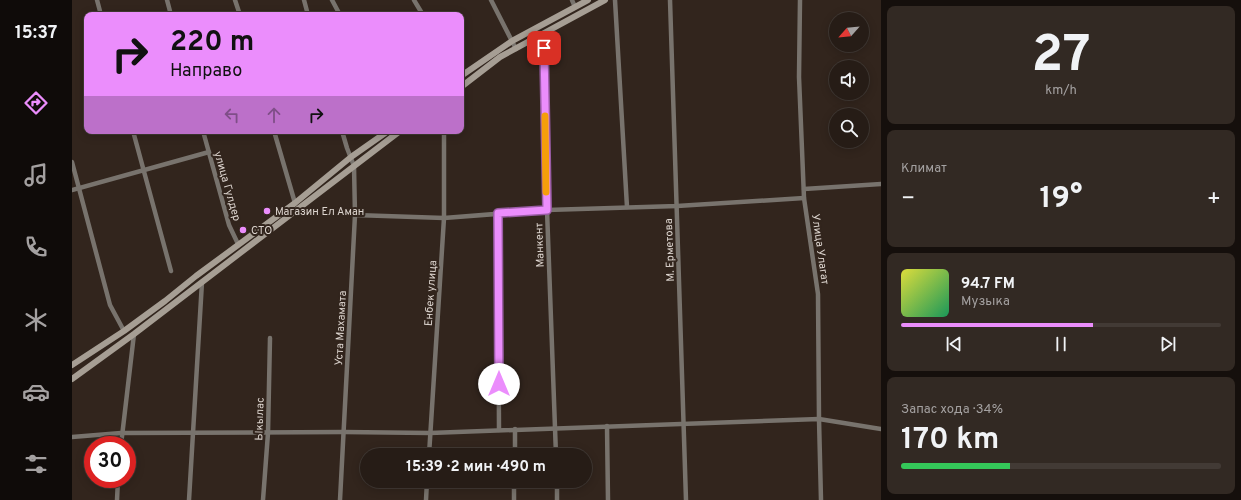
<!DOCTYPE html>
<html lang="ru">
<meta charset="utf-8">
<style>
body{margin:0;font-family:Overpass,sans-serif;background:#322923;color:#f1f3f6;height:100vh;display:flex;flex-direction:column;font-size:15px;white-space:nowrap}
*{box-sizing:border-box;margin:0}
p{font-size:13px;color:#a4a1a1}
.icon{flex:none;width:22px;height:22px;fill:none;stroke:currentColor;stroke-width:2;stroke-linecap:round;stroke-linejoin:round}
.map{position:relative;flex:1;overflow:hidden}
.sheet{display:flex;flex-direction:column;gap:6px;padding:6px;background:#150f0c;width:360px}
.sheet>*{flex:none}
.hud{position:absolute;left:12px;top:12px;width:380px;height:122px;border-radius:8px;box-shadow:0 2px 10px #0003,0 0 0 1px #423a35;background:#eb8dfc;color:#111;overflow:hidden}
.needle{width:26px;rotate:243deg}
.buttons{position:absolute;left:757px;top:12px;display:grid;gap:8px}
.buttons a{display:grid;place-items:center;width:40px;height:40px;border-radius:50%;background:#261c16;box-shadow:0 2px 10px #0003,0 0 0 1px #423a35;font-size:20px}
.speed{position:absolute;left:12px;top:436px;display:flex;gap:8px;font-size:20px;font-weight:700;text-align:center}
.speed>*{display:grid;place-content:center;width:52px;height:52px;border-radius:50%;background:#261c16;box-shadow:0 2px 10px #0003,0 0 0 1px #423a35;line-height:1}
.speed .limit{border:6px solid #d22;background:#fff;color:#111}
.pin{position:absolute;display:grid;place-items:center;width:34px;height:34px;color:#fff;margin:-17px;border-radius:8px;box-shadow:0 2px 6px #0006}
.me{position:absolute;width:44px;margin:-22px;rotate:0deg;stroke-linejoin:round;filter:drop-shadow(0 0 3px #0008)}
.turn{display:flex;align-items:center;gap:14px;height:84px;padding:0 20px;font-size:18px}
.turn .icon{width:52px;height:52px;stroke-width:2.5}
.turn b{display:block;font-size:28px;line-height:34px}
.lanes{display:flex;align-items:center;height:38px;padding:0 20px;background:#0003;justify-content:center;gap:20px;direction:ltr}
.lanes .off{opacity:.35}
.big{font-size:30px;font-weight:700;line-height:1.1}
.sheet .widget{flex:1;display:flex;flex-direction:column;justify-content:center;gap:6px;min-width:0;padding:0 14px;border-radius:8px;background:#322923}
.sheet .dial{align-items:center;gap:0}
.dial b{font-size:52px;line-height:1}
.song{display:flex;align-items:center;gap:12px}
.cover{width:48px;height:48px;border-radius:6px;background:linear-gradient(135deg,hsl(60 70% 55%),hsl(150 70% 35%))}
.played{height:4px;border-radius:2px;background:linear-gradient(90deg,#eb8dfc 60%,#423a35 60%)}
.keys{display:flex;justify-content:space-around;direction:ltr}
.heat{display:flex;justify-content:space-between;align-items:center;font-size:22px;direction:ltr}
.charge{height:6px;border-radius:3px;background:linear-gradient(90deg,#34c759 34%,#423a35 0)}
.trip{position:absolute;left:288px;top:448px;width:232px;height:40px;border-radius:20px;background:#261c16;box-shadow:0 2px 10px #0003,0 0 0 1px #423a35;font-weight:700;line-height:40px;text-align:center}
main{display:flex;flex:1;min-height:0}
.tabs{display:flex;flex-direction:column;width:72px;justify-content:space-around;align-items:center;background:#0f0b09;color:#a4a1a1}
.tabs .icon{width:28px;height:28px}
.tabs .active{color:#eb8dfc}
.tabs b{font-size:18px;color:#f1f3f6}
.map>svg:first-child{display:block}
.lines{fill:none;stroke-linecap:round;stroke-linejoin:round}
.minor{stroke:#78736d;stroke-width:4.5}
.secondary{stroke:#a69e94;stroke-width:6}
.route-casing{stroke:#995ca4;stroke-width:10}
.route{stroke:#eb8dfc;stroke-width:7}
.slow{stroke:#f59e0b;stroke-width:7}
.poi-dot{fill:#eb8dfc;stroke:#32251d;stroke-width:1.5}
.labels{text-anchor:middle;stroke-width:4;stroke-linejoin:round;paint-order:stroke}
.street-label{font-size:11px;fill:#ddd5cf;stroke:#32251d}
.poi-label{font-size:11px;fill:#ddd5cf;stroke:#32251d;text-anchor:start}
</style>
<main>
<nav class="tabs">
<b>15:37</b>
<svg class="icon active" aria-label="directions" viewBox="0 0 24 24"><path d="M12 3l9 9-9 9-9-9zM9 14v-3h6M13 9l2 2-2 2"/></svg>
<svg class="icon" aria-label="music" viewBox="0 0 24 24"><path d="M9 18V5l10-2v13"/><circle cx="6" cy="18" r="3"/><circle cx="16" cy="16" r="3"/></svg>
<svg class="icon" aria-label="phone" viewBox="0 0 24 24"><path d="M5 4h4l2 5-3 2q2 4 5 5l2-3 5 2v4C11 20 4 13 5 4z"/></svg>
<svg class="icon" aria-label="climate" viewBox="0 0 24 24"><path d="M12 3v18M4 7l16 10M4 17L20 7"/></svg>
<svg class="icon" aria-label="car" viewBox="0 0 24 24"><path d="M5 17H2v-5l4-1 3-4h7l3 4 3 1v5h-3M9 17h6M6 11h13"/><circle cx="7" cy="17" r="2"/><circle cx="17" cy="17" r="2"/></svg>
<svg class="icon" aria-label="filters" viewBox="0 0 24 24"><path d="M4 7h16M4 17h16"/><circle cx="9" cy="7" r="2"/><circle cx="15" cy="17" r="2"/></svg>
</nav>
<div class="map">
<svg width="809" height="500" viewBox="0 0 809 500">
<rect width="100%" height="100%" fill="#32251d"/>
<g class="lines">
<g class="minor">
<polyline points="25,0 29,15"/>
<polyline points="95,0 99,15"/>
<polyline points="163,0 168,15"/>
<polyline points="232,0 236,15"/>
<polyline points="260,0 268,15"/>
<polyline points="342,0 351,15"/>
<polyline points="419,0 444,49"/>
<polyline points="500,0 503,7"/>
<polyline points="543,0 555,207"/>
<polyline points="598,0 614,500"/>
<polyline points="728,0 727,77 732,198 746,294 747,419 749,500"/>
<polyline points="472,33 475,210 484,455"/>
<polyline points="61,131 99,271"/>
<polyline points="131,131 157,225 166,244"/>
<polyline points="202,131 223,203"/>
<polyline points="0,162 38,305 52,331"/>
<polyline points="732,189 809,184"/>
<polyline points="0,190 137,152"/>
<polyline points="426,213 427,430"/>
<polyline points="283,215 372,218 475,210 605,206 732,198"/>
<polyline points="535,426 536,500"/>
<polyline points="0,437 49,433 272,432 358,433 747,419 809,429"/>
<polyline points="49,445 62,334"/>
<polyline points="357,455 372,218 372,131"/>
<polyline points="443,455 443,429"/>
<polyline points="485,481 485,500"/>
<polyline points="45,500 46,479"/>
<polyline points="117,500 130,282"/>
<polyline points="191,500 196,433 198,338"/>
<polyline points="268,500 283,215 282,166 275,148 270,131"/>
<polyline points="354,500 355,481"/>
<polyline points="442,500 442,481"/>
</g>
<g class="secondary">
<polyline points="389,76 440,41 516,0"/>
<polyline points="389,87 428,57 533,0"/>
<polyline points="0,365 52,331 93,301 124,276 223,203 279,157 316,131"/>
<polyline points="0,379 62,334 328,131"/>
</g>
</g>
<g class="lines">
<defs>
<polyline id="route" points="427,384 426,213 475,210 472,48"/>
</defs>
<use href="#route" class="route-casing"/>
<use href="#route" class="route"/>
<polyline class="slow" points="473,116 474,192"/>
</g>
<g class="poi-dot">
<circle cx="195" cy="211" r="4"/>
<circle cx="171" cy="230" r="4"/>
</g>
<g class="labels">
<g class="street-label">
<text transform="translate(156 186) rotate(74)" y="4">улица Гулдер</text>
<text transform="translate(467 245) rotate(-92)" y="4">Манкент</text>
<text transform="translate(749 249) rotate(82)" y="4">Улица Улагат</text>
<text transform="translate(597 250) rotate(-92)" y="4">М. Ерметова</text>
<text transform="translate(358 293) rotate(-86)" y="4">Енбек улица</text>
<text transform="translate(268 328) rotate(-87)" y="4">Уста Махамата</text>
<text transform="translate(187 419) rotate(-88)" y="4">Ыкылас</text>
</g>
<g class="poi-label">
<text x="203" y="215">Магазин Ел Аман</text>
<text x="179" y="234">СТО</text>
</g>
</g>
</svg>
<div class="buttons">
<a><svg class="needle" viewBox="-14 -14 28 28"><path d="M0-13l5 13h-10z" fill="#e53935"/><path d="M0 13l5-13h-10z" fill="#a4a1a1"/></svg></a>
<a><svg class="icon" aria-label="sound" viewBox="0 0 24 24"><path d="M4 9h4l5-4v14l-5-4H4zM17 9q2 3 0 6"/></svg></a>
<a><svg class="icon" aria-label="search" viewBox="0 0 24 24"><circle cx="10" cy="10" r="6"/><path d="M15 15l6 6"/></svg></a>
</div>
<div class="speed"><div class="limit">30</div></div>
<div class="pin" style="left:472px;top:48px;background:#d93025"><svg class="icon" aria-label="arrive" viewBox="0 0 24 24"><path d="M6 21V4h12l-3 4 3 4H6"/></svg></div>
<svg class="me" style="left:427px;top:384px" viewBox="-20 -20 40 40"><circle r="19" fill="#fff"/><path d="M0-13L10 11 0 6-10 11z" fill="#eb8dfc"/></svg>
<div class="trip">15:39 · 2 мин · 490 m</div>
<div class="hud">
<div class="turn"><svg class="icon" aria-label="right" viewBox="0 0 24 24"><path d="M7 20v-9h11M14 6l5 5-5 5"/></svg><div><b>220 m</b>Направо</div></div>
<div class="lanes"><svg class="icon off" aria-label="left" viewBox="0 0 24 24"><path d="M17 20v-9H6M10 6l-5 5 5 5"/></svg><svg class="icon off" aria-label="ahead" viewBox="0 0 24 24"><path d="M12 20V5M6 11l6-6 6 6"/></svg><svg class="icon" aria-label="right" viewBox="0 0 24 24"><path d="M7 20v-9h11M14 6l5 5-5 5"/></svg></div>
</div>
</div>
<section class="sheet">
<div class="widget dial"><b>27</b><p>km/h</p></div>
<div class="widget"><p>Климат</p>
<div class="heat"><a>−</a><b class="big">19°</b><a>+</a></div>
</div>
<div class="widget">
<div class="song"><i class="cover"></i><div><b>94.7 FM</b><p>Музыка</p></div></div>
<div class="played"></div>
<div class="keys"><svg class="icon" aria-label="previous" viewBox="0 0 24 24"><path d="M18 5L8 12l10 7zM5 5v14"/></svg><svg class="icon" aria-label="pause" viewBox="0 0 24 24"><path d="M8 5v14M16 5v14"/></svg><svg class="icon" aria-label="next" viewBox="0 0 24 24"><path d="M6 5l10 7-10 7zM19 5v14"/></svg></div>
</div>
<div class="widget"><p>Запас хода · 34%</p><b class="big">170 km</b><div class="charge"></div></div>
</section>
</main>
